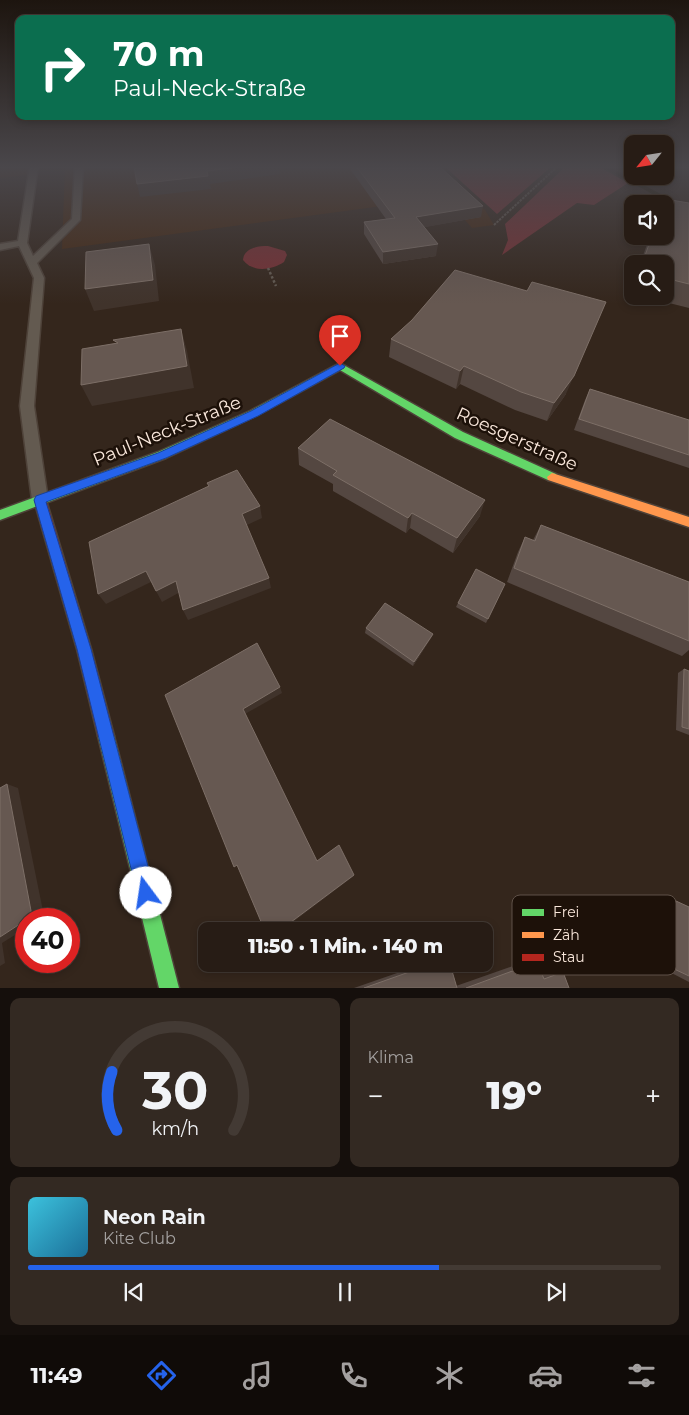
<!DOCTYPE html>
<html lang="de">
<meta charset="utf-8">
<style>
body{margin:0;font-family:Montserrat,sans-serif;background:#332922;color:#f1f3f6;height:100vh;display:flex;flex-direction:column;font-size:19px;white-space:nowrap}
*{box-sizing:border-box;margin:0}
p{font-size:16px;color:#a4a1a0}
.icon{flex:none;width:28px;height:28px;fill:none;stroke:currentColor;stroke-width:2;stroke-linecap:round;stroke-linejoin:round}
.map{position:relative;height:988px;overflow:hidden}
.sheet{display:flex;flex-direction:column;gap:10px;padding:10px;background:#150f0c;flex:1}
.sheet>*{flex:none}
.hud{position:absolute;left:15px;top:15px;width:660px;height:105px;border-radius:10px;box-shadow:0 2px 8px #0003,0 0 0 1px #433a34;background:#0b6e4f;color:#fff;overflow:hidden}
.needle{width:32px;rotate:240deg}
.fabs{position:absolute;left:624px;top:135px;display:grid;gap:10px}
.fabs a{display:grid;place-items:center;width:50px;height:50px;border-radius:10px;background:#271c15;box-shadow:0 2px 8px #0003,0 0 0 1px #433a34;font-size:25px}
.speed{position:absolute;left:15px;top:908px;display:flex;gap:10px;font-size:25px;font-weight:700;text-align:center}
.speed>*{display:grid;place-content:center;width:65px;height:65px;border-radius:50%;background:#271c15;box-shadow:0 2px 8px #0003,0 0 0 1px #433a34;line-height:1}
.speed .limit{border:8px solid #d22;background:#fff;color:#111}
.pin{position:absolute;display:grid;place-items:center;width:42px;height:42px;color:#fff;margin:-51px -21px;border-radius:50% 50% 50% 0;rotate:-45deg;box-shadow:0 0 5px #0007}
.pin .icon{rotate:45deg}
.me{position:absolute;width:55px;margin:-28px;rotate:346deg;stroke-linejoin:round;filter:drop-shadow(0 0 4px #0008)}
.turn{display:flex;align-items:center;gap:18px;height:105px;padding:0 15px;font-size:22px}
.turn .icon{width:65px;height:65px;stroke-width:2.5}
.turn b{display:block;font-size:35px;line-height:42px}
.big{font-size:38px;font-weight:800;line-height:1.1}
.sheet .card{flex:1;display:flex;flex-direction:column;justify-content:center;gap:8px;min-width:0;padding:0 18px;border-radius:10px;background:#332922}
.sheet .dial{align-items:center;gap:0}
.dial svg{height:130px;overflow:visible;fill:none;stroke:#433a34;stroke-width:7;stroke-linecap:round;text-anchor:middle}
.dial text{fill:#f1f3f6;stroke:none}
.song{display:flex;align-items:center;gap:15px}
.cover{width:60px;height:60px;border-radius:8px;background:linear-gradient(135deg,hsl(190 70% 55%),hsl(200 70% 35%))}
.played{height:5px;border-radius:2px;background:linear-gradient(90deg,#2563eb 65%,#433a34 65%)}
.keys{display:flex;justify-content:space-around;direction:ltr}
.heat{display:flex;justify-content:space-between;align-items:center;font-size:28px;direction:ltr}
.sheet .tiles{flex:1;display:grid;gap:10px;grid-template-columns:1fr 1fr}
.card:last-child{grid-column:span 2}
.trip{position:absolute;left:198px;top:922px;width:295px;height:50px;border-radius:10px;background:#271c15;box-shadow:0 2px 8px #0003,0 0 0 1px #433a34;font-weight:800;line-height:50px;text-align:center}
.tabs{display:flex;height:80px;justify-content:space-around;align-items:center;background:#100b08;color:#a4a1a0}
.tabs .icon{width:35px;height:35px}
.tabs .on{color:#2563eb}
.tabs b{font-size:22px;color:#f1f3f6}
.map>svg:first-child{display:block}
.built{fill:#452812}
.green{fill:#783034}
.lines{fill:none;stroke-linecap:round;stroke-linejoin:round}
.stream{fill:#201703;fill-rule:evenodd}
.lane-casing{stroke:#4e4239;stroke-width:3}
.fast-casing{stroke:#4e4239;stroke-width:3}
.slow-casing{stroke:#4e4239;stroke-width:3}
.jam-casing{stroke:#4e4239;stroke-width:3}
.path-far1{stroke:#645b52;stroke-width:2;stroke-dasharray:2.5 1;stroke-linecap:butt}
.path{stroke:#645b52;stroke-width:2.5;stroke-dasharray:2.5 2;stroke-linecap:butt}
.lane{fill:#635a50;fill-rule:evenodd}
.fast{fill:#63d668;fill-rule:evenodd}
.slow{fill:#ff974d;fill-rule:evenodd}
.jam{fill:#b3261e;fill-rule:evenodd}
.wall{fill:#544741}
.shaded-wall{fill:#40332b}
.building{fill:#665851;stroke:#7d6f67}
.route{fill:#2563eb;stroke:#184099}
.labels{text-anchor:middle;stroke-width:5;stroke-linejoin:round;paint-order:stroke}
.street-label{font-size:18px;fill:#f9e7db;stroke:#1d1109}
.key{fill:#1d1109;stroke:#5f5148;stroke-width:1}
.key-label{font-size:14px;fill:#f9e7db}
</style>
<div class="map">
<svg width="689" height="988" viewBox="0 0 689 988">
<rect width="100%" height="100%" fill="#34261c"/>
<g class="built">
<polygon points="0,166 39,166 38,174 0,178"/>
<polygon points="65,166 396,166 427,200 62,249"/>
<polygon points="437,166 485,210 494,225 472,228 465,220"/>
</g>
<g class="green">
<polygon points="444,166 552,166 497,214"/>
<polygon points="566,166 598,166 628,183 594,205 577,203 502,255 508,240 505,224"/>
<path d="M 268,246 L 285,251 L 287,255 L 284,262 C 272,270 253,273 243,260 C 244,248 257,246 268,246 Z"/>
</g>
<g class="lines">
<polygon class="stream" points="601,166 608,166 689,209 689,214"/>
<defs>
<polygon id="lane" points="30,166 38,166 27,243 33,256 72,219 75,166 83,166 80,220 37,263 44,278 34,406 48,500 45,504 40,506 35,504 32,500 20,406 34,278 19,246 0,250 0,244 18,241"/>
<g id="fast">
<polygon points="340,363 463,432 556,474 557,477 556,480 548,480 455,438 340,370 258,415 166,458 0,520 0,510 158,452 250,411"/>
<polygon points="106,728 111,731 114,736 179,988 159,988 98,736 101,731"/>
</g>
<polygon id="slow" points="552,473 689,517 689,527 548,480 547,477"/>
<polygon id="jam" points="40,495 44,497 46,500 91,649 114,736 111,741 106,744 101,741 98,736 77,649 34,500 36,497"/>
</defs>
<use href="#lane" class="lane-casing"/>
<use href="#fast" class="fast-casing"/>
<use href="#slow" class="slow-casing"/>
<use href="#jam" class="jam-casing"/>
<polyline class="path-far1" points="494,225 558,166"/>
<polyline class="path" points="268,268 276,286"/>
<use href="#lane" class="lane"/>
<use href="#fast" class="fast"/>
<use href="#slow" class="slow"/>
<use href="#jam" class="jam"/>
</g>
<g class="wall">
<polygon points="348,166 439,166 481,217 424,227 436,256 383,264 364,234 364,222 386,219"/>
<polygon points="665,199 689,203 689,308 641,296 665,296 665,264 640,264 650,236 665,236 665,204 663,204"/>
<polygon points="632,284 632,294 629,293"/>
<polygon points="391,339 566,394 547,421 515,410 460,384 456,389 389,357"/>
<polygon points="590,389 689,420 689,468 574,430 585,400"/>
<polygon points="298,448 480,516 453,553 410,528 406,533 333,491 333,484 299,465"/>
<polygon points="541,525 689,582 689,650 682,656 507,582 518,552 525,537 533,540"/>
<polygon points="505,584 486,623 456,607 458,603"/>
<polygon points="366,628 433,634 431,638 413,666 365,633"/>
<polygon points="684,669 689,671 689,735 676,730 678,673"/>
<polygon points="660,901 676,901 689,907 689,982 656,965"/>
<polygon points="530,960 537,962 542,974 554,970 563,972 569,988 354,988 423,964 428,964 430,966 436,964 450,964 456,986"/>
</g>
<g class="shaded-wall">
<polygon points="246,166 279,166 280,174 210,184 211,189 140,197 137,184 207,171"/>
<polygon points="483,206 481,217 415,229 416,217"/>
<polygon points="149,244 155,265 159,301 94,311 85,289"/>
<polygon points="438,244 436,256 383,264 383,252"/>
<polygon points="606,302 566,394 547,421 554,403"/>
<polygon points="181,329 187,351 194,388 92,406 81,385"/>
<polygon points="464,366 460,384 456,389 460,371"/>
<polygon points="485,500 480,516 453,553 457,538"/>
<polygon points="260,506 262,518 245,526 242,514"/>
<polygon points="412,513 410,528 406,533 408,518"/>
<polygon points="146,571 153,581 106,604 98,594"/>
<polygon points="269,578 271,588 188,620 183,610"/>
<polygon points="176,581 182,591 162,602 156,591"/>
<polygon points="433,634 431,638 413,666 414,662"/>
<polygon points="280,687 282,693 245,714 243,709"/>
<polygon points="7,784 18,788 44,916 40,919 29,919"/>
<polygon points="354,875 354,876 281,931 279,931"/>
<polygon points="26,920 26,928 2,943 5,963 0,966 0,937"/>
</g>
<g class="building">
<polygon points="134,166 246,166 207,171 208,176 137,184"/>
<polygon points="356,166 439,166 483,206 416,217 438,244 383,252 364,222 395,218"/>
<polygon points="665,199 689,203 689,284 665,278 665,264 642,264 652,236 665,236 665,204 663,204"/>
<polygon points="149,244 153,280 85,289 86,252"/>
<polygon points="455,270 527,291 532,282 606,302 574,376 554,403 521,392 464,366 460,371 391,339 412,320"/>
<polygon points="181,329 187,366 81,385 82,349 118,343 113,340"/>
<polygon points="590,389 689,420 689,455 579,419"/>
<polygon points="330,419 485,500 457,538 412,513 408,518 333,475 337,471 298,448"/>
<polygon points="237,470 260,506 242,514 269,578 183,610 176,581 156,591 146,571 98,594 89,542 209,486 207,483"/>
<polygon points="541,525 689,582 689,641 514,568 525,537 535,541"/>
<polygon points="476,569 505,584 488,619 458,603"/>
<polygon points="385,603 433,634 414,662 366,628"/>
<polygon points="257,643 280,687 243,709 317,861 339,845 354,875 279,931 265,931 237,865 234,867 165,695"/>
<polygon points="684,669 689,671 689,729 682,727"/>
<polygon points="7,784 32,916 29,919 26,919 26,920 0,937 0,788"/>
<polygon points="676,901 689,907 689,976 672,968"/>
<polygon points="537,962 544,979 563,972 569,988 466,988"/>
<polygon points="445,964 450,964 457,988 364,988 429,965 430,969"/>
</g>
<linearGradient id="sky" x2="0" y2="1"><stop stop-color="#1d150f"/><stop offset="0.55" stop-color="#4a474b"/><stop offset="1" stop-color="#4a474b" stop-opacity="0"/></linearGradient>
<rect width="689" height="304" fill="url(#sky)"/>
<polygon class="route" points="340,363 345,366 344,368 258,416 166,458 46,502 91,649 155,893 152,900 146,902 139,900 137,893 77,649 34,500 36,496 158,453 251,411"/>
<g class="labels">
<g class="street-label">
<text transform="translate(167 431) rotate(-22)" y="6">Paul-Neck-Straße</text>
<text transform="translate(517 439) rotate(24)" y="6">Roesgerstraße</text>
</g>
</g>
<rect x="512" y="895" width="164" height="80" rx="8" class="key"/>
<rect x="522" y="909" width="22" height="7" fill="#63d668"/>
<rect x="522" y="932" width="22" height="6" fill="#ff974d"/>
<rect x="522" y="954" width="22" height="7" fill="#b3261e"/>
<g class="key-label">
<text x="553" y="917">Frei</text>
<text x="553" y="940">Zäh</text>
<text x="553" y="962">Stau</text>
</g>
</svg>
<div class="fabs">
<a><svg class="needle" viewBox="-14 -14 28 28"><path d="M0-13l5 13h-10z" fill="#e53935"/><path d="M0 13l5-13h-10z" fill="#a4a1a0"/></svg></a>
<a><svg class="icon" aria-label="sound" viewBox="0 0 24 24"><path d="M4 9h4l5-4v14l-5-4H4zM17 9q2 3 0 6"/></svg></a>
<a><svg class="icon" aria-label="search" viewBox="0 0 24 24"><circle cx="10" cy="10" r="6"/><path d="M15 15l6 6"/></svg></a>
</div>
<div class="speed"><div class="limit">40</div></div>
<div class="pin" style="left:340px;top:366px;background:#d93025"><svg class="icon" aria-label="arrive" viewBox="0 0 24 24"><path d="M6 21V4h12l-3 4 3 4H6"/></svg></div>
<svg class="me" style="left:146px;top:893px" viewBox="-20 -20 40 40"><circle r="19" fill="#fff"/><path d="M0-13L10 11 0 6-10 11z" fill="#2563eb"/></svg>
<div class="trip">11:50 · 1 Min. · 140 m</div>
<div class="hud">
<div class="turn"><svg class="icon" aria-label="right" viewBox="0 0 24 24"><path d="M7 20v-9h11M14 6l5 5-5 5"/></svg><div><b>70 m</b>Paul-Neck-Straße</div></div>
</div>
</div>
<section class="sheet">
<div class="tiles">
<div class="card dial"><svg viewBox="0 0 100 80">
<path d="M14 69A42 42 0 1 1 86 69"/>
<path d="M14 69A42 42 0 0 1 11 33" stroke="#2563eb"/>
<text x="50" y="56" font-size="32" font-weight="700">30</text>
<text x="50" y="72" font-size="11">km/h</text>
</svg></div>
<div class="card"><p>Klima</p>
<div class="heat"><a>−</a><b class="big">19°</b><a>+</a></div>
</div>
<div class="card">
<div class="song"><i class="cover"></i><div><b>Neon Rain</b><p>Kite Club</p></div></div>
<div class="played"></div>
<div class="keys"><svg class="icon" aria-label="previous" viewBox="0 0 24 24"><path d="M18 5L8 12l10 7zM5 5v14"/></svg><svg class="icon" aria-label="pause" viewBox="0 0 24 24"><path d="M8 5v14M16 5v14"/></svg><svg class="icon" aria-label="next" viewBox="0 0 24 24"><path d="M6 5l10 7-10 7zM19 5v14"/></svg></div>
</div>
</div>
</section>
<nav class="tabs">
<b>11:49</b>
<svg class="icon on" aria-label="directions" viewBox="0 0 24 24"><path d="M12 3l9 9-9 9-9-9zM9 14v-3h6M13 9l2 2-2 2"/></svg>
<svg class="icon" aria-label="music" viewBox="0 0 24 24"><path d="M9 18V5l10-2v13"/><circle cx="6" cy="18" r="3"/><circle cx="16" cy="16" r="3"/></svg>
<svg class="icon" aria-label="phone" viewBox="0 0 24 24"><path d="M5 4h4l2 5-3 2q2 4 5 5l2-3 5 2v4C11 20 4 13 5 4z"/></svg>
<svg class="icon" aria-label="climate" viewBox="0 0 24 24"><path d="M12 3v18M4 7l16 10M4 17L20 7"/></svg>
<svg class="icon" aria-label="car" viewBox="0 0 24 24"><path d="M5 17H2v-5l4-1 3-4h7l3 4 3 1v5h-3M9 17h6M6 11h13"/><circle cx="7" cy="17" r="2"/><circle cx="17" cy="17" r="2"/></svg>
<svg class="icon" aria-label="filters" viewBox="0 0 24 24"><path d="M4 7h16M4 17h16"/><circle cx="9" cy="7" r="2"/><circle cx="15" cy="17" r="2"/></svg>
</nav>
